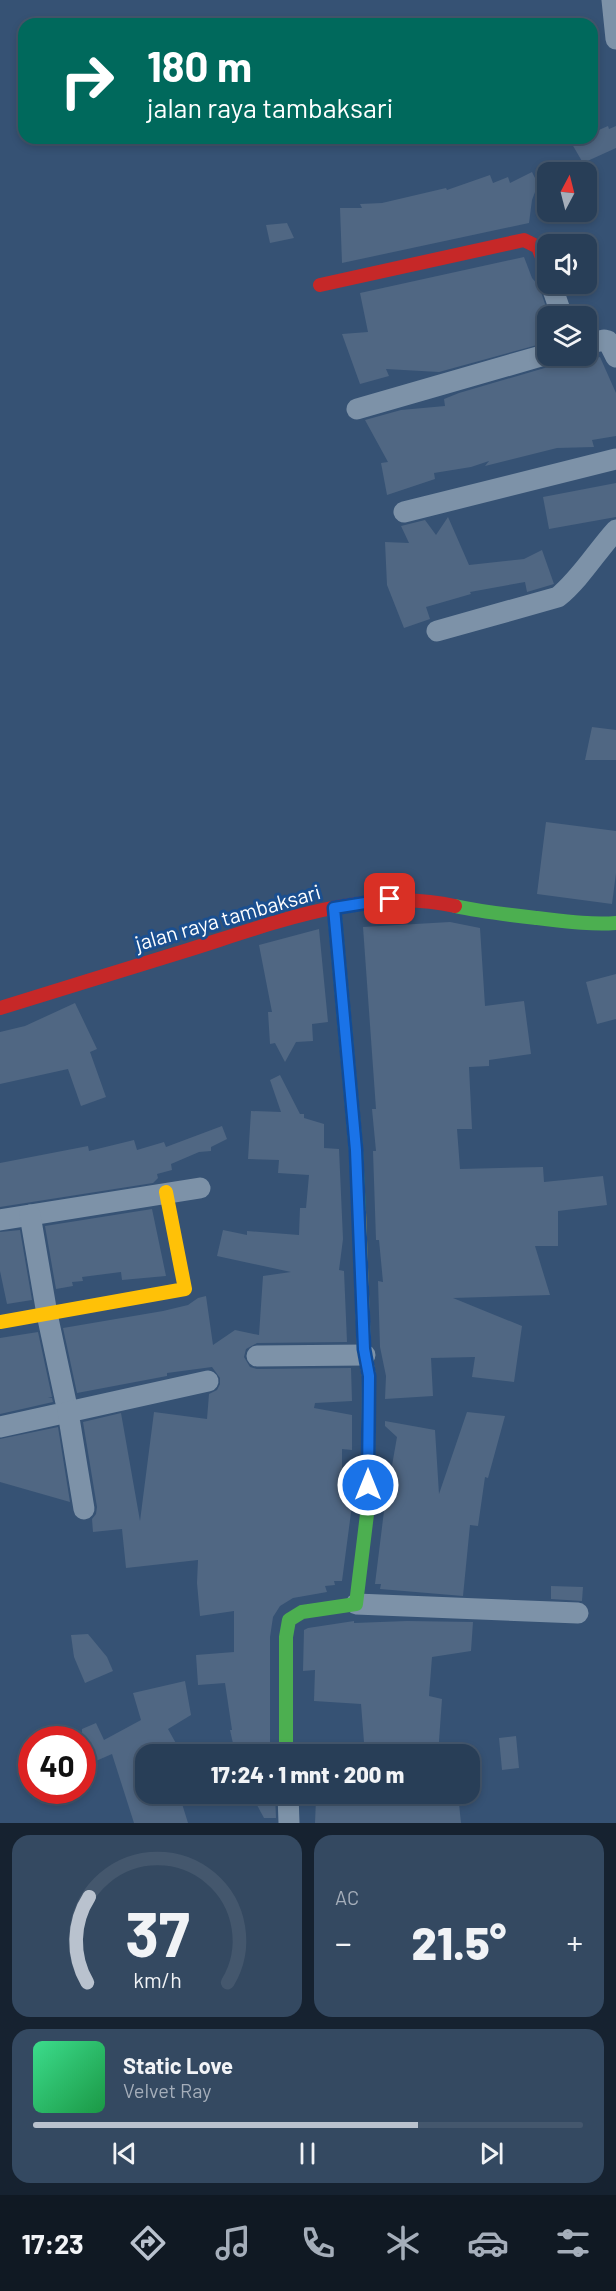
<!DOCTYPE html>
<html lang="id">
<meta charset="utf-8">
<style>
body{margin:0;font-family:Barlow,sans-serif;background:#344961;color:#f1f3f6;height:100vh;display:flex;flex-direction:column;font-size:22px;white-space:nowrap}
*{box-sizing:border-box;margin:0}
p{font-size:20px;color:#a5aeba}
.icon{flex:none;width:33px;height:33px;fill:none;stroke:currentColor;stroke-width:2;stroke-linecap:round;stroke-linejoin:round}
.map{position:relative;height:1823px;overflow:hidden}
.side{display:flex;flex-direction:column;gap:12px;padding:12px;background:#162230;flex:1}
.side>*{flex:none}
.banner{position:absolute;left:18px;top:18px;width:580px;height:126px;border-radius:18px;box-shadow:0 3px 9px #0003,0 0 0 2px #44576d;background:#00695c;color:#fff;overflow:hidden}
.needle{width:39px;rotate:7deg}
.fabs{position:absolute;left:537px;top:162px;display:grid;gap:12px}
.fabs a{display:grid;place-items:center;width:60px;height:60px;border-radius:12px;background:#283e57;box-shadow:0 3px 9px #0003,0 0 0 2px #44576d;font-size:30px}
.speed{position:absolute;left:18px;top:1726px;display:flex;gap:12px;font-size:30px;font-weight:700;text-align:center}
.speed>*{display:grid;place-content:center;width:78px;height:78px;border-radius:50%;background:#283e57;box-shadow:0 3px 9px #0003,0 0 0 2px #44576d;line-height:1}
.speed .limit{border:9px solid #d22;background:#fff;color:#111}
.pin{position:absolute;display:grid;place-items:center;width:51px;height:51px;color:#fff;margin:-26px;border-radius:12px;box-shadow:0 3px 9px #0006}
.me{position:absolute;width:66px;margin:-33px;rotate:0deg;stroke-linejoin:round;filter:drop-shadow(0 0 4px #0008)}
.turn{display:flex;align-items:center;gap:21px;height:126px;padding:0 30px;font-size:27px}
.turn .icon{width:78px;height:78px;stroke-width:2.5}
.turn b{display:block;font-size:42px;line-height:51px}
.big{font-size:45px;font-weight:800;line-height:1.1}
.side .card{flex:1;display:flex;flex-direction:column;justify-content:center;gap:9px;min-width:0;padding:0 21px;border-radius:18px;background:#344961}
.side .dial{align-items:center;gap:0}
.dial svg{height:156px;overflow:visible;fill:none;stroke:#44576d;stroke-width:7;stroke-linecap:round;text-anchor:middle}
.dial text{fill:#f1f3f6;stroke:none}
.song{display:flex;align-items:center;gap:18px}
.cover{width:72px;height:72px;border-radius:9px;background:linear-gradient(135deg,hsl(150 70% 55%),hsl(140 70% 35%))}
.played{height:6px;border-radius:3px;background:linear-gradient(90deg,#b9c2ce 70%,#44576d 70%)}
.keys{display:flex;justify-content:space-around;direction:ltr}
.heat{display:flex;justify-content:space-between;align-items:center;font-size:33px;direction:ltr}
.side .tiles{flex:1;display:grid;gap:12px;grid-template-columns:1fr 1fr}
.card:last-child{grid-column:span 2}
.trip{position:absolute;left:135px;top:1744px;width:345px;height:60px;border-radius:18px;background:#283e57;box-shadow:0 3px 9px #0003,0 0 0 2px #44576d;font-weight:800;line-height:60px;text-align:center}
.dock{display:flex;height:96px;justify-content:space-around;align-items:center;background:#101923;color:#a5aeba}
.dock .icon{width:42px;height:42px}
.dock .on{color:#b9c2ce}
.dock b{font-size:27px;color:#f1f3f6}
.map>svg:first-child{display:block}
.building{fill:#506783}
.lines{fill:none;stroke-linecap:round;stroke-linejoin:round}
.street{stroke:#7d92a8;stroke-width:21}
.fast{stroke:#4caf50;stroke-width:14}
.slow{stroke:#ffc107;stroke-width:14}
.jam{stroke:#c62828;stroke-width:14}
.route-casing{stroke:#114b97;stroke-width:15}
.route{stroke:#1a73e8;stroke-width:10}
.labels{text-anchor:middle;stroke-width:6;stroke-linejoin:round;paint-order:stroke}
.street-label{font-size:21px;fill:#fff;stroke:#1b4f8f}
</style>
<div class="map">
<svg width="616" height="1823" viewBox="0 0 616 1823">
<rect width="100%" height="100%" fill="#365274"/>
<g class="building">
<polygon points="608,126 609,129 616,126 616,148 583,163 572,144 583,138 592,138 592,133"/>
<polygon points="532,172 538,184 532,200 529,223 342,263 340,208 362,208 360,204 382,203 446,188 447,190 490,175 493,183 508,177 510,183"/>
<polygon points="287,223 294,238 270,243 266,225"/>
<polygon points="524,257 532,278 539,286 549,316 548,342 439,372 386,369 389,376 360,384 342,334 368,332 360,293"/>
<polygon points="600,357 616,393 616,436 592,440 594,447 557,448 485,466 489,461 471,467 434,473 435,479 387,495 381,463 388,462 365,420 401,410 445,406 444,399 459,393 548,367"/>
<polygon points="616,483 616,517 549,529 543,497"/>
<polygon points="448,517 469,565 524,559 542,550 554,584 527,592 525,582 470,592 471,594 426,607 430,619 404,628 387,585 385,542 409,543 401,526 425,520 436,535"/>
<polygon points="592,727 616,730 616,760 585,760"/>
<polygon points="546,822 616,831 616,873 612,904 537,894"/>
<polygon points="450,922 480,928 485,1006 524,1001 531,1054 489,1060 489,1066 469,1067 472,1129 457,1129 460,1169 543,1167 544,1182 603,1176 607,1205 558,1211 558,1246 535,1246 550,1295 453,1298 522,1326 514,1382 472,1377 475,1357 431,1358 433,1396 385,1399 386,1376 380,1347 378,1281 383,1282 379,1240 376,1240 373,1151 376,1151 372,1109 376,1109 363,927"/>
<polygon points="319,929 328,1022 312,1024 313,1041 296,1042 285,1062 275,1043 270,1044 268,1012 272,1012 259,945"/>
<polygon points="616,974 616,1019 597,1024 586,982"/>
<polygon points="75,1003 97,1049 90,1052 106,1097 81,1106 68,1069 0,1084 0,1032 25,1026"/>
<polygon points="280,1075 300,1114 304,1114 304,1118 324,1124 324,1148 339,1149 343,1239 339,1270 344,1271 347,1342 257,1343 246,1349 244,1357 250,1367 257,1369 351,1368 352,1401 315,1403 314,1408 352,1415 352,1450 342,1449 342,1488 352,1488 352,1505 342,1581 334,1581 335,1585 325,1586 327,1592 293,1598 280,1606 273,1617 270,1637 270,1755 253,1755 234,1748 230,1730 232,1730 225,1683 198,1685 196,1655 234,1652 234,1611 200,1616 197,1583 198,1560 126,1568 122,1529 93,1532 92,1519 96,1514 97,1507 83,1422 121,1413 140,1521 154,1412 207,1419 209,1394 217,1390 220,1384 220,1378 212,1367 167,1373 167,1376 77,1393 63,1328 163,1311 188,1305 198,1298 206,1296 213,1345 235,1330 259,1335 263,1276 291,1272 217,1256 223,1230 247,1235 247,1231 299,1235 300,1208 306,1208 309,1175 278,1173 279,1160 248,1159 251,1111 281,1112 270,1080"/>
<polygon points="222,1126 227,1139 211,1147 211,1151 199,1152 171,1164 172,1170 157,1174 158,1178 153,1183 0,1207 0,1163 88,1146 89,1151 134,1140 137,1150 164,1142 166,1147"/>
<polygon points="152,1209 166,1276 122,1280 121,1272 82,1277 83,1281 72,1282 73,1286 56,1289 45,1226"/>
<polygon points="20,1230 32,1300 7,1304 0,1271 0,1232"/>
<polygon points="38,1332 52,1397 48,1398 52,1398 53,1402 0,1414 0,1338"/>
<polygon points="467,1412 505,1416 488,1478 485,1477 478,1526 470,1525 463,1596 380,1589 381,1584 375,1584 384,1511 397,1437 385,1426 385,1421 435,1430 439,1494"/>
<polygon points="58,1427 70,1502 0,1482 0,1439"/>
<polygon points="551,1586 583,1587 582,1601 551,1599"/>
<polygon points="354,1621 354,1623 407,1621 473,1622 471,1651 432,1657 429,1696 442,1699 438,1755 365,1755 361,1704 314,1701 315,1670 303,1671 304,1630 308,1628"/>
<polygon points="88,1634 107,1657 113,1671 85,1683 74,1657 71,1635"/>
<polygon points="185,1681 191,1715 168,1729 178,1747 165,1749 167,1755 146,1755 146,1794 179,1794 188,1823 134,1823 112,1754 82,1767 82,1729 96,1723 104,1740 141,1720 133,1693"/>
<polygon points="516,1736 519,1768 502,1770 499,1738"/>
<polygon points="251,1794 275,1794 276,1818 264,1818"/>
<polygon points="358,1794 458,1794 461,1823 315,1823 316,1799"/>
</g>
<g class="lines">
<g class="street">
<polyline points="612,0 616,39"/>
<polyline points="551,284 562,316"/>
<polyline points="586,344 604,340 608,341 616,357"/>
<polyline points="357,409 548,354"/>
<polyline points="404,512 616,459"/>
<path d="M 437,631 L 558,597 C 581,578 596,552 616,530"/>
<polyline points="0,1220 200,1188"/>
<polyline points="257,1356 365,1355"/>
<polyline points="0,1427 68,1412 47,1314 30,1215"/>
<polyline points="84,1509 68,1412 208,1381"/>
<polyline points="356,1604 578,1613"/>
<polyline points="288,1794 289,1823"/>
</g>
<g class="fast">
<path d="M 455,906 C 482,912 510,915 537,918 C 563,921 590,925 616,923"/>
<polyline points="334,908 356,1150 359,1212"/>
<polyline points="286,1755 286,1637 289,1620 302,1612 356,1604 368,1506 368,1462"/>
</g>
<g class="slow">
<polyline points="359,1212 364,1349 369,1376 368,1462"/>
<polyline points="0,1322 185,1289 166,1192"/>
</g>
<g class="jam">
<polyline points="320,285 524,240 538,247 548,273"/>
<path d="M 0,1008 C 63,989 125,969 188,950 C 271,924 367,886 455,906"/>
</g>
</g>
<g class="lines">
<defs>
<polyline id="route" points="368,1485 369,1376 364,1349 356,1150 334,908 390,899"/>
</defs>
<use href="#route" class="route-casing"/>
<use href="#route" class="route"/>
</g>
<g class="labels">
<g class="street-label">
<text transform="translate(228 918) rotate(-16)" y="7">jalan raya tambaksari</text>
</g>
</g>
</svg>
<div class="fabs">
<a><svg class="needle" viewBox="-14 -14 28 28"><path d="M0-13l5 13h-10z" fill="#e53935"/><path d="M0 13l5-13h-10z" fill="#a5aeba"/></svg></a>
<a><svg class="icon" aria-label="sound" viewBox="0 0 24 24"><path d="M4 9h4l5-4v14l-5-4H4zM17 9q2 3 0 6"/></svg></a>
<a><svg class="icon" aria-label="layers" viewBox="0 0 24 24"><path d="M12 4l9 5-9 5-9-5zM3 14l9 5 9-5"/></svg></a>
</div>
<div class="speed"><div class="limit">40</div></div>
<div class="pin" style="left:390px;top:899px;background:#d93025"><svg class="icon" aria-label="arrive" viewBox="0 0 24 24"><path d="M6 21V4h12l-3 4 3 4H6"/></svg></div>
<svg class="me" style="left:368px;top:1485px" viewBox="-20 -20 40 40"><circle r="17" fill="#1a73e8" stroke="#fff" stroke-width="3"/><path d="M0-11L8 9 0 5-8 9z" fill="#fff"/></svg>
<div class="trip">17:24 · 1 mnt · 200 m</div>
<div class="banner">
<div class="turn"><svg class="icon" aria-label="right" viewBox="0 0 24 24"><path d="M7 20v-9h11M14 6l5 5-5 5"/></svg><div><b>180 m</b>jalan raya tambaksari</div></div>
</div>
</div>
<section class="side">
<div class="tiles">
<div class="card dial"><svg viewBox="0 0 100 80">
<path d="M14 69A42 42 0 1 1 86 69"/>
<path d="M14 69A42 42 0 0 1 15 25" stroke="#b9c2ce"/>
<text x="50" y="56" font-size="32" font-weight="700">37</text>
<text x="50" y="72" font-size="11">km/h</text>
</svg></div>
<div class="card"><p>AC</p>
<div class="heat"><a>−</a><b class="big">21.5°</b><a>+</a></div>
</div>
<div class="card">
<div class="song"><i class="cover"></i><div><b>Static Love</b><p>Velvet Ray</p></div></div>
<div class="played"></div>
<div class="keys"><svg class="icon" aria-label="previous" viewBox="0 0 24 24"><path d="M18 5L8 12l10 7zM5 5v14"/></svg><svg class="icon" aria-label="pause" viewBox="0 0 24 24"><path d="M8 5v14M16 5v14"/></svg><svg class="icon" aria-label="next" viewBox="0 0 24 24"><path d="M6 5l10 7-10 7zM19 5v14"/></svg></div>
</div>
</div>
</section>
<nav class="dock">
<b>17:23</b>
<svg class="icon on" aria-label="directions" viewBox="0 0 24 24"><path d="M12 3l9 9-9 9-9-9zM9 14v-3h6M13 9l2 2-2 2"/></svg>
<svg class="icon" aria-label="music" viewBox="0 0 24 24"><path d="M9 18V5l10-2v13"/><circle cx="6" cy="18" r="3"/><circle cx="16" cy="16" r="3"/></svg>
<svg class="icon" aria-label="phone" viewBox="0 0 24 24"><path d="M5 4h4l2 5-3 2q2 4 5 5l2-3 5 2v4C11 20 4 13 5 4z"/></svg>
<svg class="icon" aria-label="climate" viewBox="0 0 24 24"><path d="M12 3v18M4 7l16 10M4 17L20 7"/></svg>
<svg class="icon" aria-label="car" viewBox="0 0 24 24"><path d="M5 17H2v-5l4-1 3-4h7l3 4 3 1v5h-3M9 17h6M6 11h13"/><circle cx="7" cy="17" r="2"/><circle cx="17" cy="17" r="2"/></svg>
<svg class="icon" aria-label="filters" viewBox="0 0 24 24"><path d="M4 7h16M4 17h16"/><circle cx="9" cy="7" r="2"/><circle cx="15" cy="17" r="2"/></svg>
</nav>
